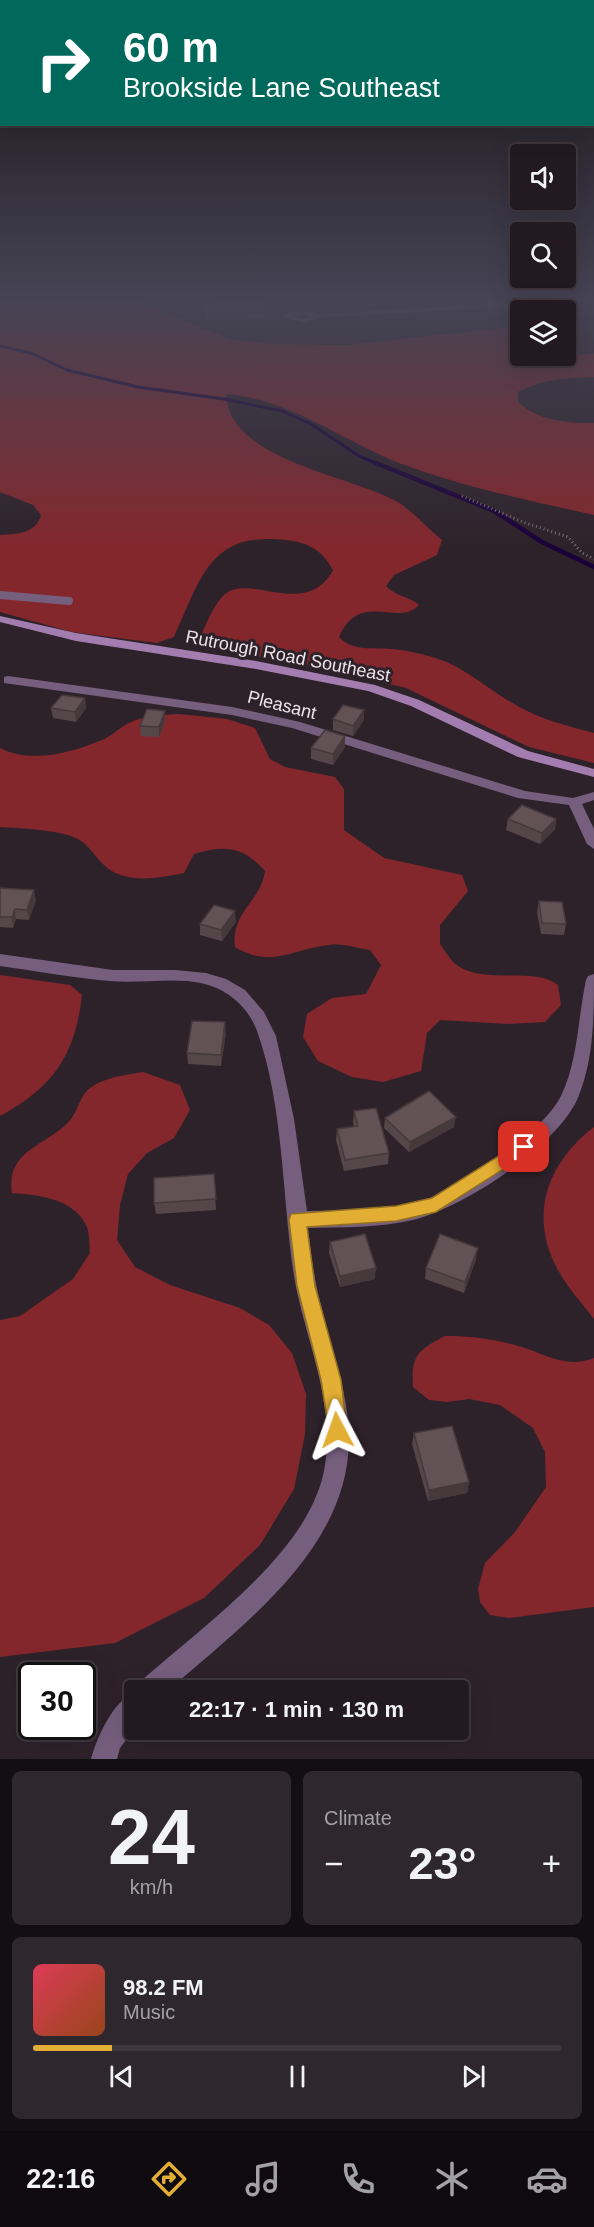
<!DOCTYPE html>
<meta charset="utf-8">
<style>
body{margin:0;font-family:Arial,sans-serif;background:#2e272d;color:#f1f3f6;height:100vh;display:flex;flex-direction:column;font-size:22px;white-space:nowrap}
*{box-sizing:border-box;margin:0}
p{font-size:20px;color:#a2a1a5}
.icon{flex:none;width:33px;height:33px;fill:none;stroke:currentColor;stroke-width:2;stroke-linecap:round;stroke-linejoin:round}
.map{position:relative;height:1759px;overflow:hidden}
.drawer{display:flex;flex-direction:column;gap:12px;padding:12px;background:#130e12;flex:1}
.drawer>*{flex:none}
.top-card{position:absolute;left:0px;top:0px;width:594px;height:126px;box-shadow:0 6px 24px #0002,0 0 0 2px #3f383e;background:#00695c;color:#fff;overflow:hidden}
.controls{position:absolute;left:510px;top:144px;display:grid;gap:12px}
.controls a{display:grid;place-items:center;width:66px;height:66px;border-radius:6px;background:#221a20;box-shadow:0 6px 24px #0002,0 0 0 2px #3f383e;font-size:30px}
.speed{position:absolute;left:18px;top:1662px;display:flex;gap:12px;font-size:30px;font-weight:700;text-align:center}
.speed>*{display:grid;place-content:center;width:78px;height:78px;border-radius:50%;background:#221a20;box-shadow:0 6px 24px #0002,0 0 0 2px #3f383e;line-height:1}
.speed .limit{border:3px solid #111;border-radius:9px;background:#fff;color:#111}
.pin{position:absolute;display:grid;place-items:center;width:51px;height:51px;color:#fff;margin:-26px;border-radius:12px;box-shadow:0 3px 9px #0006}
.me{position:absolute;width:66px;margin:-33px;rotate:356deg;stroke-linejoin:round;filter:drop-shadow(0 0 4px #0008)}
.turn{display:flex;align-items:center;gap:21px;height:126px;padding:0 24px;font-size:27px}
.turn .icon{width:78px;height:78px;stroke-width:2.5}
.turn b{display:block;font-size:42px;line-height:51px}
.big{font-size:45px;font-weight:800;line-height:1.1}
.drawer .card{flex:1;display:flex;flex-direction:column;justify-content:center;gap:9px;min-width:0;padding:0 21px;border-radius:9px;background:#2e272d}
.drawer .dial{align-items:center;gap:0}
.dial b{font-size:78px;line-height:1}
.song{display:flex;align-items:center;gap:18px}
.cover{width:72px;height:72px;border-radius:9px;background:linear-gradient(135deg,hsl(350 70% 55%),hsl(20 70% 35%))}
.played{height:6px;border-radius:3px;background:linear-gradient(90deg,#e3ae34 15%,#3f383e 15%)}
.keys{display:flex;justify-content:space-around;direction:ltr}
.heat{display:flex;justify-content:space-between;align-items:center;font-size:33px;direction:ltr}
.drawer .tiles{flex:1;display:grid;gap:12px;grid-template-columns:1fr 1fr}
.card:last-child{grid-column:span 2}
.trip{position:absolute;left:124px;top:1680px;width:345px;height:60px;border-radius:6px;background:#221a20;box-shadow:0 6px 24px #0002,0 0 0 2px #3f383e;font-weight:800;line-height:60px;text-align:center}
.menu{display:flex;height:96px;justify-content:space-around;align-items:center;background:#0e0a0d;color:#a2a1a5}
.menu .icon{width:42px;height:42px}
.menu .selected{color:#e3ae34}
.menu b{font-size:27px;color:#f1f3f6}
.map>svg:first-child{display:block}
.forest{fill:#84272d}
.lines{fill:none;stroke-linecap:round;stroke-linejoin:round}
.stream-far1{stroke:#1a0038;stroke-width:3}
.stream{stroke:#1a0038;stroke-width:4.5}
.path{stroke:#7c7178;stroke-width:3;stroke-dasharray:1 3;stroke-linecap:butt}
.lane{stroke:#765e7e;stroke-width:8}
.street{fill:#765e7e;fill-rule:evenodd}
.secondary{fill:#a47db0;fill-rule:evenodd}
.wall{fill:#544649}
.shaded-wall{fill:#45393c}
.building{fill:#625155;stroke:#45393c;stroke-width:1.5}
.route{fill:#e3ae34;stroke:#947122;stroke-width:1.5}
.labels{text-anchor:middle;stroke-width:6;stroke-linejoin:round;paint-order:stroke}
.street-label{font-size:18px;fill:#ece3e9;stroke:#2e222a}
</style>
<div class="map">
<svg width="594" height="1759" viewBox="0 0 594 1759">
<rect width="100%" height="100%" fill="#2e222a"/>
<g class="forest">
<path d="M 0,303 L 143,303 L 229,339 L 270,344 L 348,345 L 520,326 L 520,356 L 594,354 L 594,377 C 566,378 543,379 518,392 L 518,402 C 538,421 567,423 594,423 L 594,515 C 528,500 463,487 399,463 C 341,440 290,399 226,394 C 228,459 347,475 392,499 C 408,506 427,528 442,540 L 437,555 L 394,575 L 386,586 C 396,597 409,596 419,605 C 398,628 360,589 339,637 C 353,652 373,647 391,649 C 405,650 419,653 432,657 C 463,665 488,690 516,705 C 539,719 568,726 594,733 L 594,763 L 529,747 L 406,688 L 300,663 L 207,648 L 199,640 C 206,625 212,607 224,595 C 250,572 306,620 333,570 C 321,549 309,543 286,540 C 209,531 201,579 174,637 L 157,643 L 72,632 L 0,612 L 0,535 C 16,534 36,534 41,515 L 33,505 L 0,492 Z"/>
<path d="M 179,714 L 227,719 L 255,728 L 270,759 L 285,767 L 335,777 L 344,789 L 344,830 L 384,858 L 462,875 L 468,891 L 440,925 L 440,944 C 445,951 451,961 458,966 C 488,985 533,966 558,985 L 561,1005 L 545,1022 L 508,1024 L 440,1020 L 427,1033 L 421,1071 L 383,1082 L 352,1077 L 318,1061 L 303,1037 L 307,1014 L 332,998 L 366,994 L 381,965 L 370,950 C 357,948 342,943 329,945 C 292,949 271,969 235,947 C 231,911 261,902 265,871 C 243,846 224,845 194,854 L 184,873 C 159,878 125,885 104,865 C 95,857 89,845 78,839 C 63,830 18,828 0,827 L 0,748 C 31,764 71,753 102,740 C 112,736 120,727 129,723 C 145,715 162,715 179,714 Z"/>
<path d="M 0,975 L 70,985 L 82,995 C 75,1056 53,1087 0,1116 Z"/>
<path d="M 143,1072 L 180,1085 L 190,1110 L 174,1138 L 147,1153 L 128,1174 L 120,1205 L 117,1240 L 135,1267 L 170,1285 L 240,1308 L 269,1325 L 292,1353 L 306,1394 L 305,1434 L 294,1489 L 260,1545 L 204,1598 L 115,1643 L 0,1657 L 0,1320 L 20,1316 L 73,1279 L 90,1253 C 89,1245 90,1232 86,1225 C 73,1198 38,1195 12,1193 C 5,1148 51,1145 71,1119 C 78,1110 81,1094 90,1088 C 105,1077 126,1075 143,1072 Z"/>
<path d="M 594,1127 L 594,1319 C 582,1303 567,1287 558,1270 C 528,1216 547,1163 594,1127 Z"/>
<path d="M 445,1336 C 471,1336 494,1339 519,1346 C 546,1354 565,1369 594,1358 L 594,1607 L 509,1618 L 490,1615 L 480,1602 L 478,1589 L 485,1563 L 515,1532 L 546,1487 L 545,1452 L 533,1428 L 500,1405 L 469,1399 L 447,1402 L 429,1400 L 413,1387 C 411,1355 418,1350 445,1336 Z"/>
</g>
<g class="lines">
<polyline class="stream-far1" points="0,346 31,353 67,370 138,387 224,399 282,411 311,424 359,456 380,465"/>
<polyline class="stream" points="376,463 494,511 542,542 594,567"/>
<polyline class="path" points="462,496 523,522 568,537 582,553 594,559"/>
<polyline class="lane" points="0,595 69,601"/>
<g class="street">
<path d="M 504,303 L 537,303 L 533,305 L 318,318 L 305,323 L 283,317 L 288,312 L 306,311 L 317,314 ZM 306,315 L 310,316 L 304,319 L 292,316 Z"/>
<polygon points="8,676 232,707 300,722 525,791 573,798 594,792 594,800 582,804 594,829 594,849 587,844 569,805 518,798 292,728 232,715 4,683 4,677"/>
<path d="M 0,954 L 113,970 L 175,970 L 206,973 L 226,979 L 245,990 L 264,1012 L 276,1036 L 294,1119 L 307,1211 C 343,1210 380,1213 416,1203 C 456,1192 542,1134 561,1096 C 578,1061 578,1017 586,980 L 588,976 L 594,974 C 594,1017 594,1061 577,1100 C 554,1148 464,1207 413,1220 C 379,1228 343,1227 308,1228 C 311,1257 315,1285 323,1313 C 332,1348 344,1383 348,1419 C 361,1540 249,1619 169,1690 L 137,1690 L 141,1681 C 197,1631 290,1565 317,1494 C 327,1471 328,1444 326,1419 C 322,1370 302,1324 294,1276 C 282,1198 284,1106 257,1031 C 252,1017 242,1004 229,995 C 196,971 149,985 110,981 C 73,978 37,971 0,966 Z"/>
<path d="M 135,1692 L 135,1728 L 120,1748 L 117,1759 L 91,1759 C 97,1737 113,1701 135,1692 Z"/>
</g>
<polygon class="secondary" points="0,616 76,633 256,661 375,685 419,700 528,751 594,769 594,777 518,757 411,706 368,691 256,669 76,641 0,622"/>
</g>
<g class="wall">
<polygon points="205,306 264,312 264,319 206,320"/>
<polygon points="85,698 86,708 76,722 53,718 51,708"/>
<polygon points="364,710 364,720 353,736 333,730 333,719"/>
<polygon points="165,721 159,737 141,736 140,726"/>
<polygon points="345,736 345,747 333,765 311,759 311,748"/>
<polygon points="508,819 556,819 555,829 540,844 506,830"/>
<polygon points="0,888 36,900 29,920 16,919 13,928 0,927"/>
<polygon points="539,901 566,924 564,935 541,934 537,912"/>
<polygon points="236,922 222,941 200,935 200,924"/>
<polygon points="226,1033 221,1066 188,1064 187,1053"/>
<polygon points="354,1111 389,1153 388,1164 344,1171 336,1140 337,1129 354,1127 353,1123"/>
<polygon points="385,1118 454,1127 409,1152 384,1128"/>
<polygon points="214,1174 216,1210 156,1214 154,1203"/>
<polygon points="330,1242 375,1279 340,1287 329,1253"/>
<polygon points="476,1259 464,1293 425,1279 426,1268"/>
<polygon points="414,1433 469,1482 467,1493 428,1501 412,1444"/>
</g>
<g class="shaded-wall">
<polygon points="85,698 86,708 76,722 75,712"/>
<polygon points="364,710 364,720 353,736 353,726"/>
<polygon points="165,711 165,721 159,737 159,727"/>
<polygon points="345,736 345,747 333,765 333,754"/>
<polygon points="556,819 555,829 540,844 542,833"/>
<polygon points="34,890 36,900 29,920 27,910"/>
<polygon points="15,909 16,919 13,928 12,917"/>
<polygon points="235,911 236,922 222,941 221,930"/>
<polygon points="225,1022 226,1033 221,1066 221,1055"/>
<polygon points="456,1117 454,1127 409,1152 410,1142"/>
<polygon points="478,1248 476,1259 464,1293 465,1282"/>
<polygon points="376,1268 375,1279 340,1287 340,1276"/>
<polygon points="469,1482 467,1493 428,1501 429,1490"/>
</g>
<g class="building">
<polygon points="220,303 263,303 264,312 206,313 205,306"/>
<polygon points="62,695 85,698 75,712 51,708"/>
<polygon points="343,705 364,710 353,726 333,719"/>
<polygon points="147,709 165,711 159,727 140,726"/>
<polygon points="325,730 345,736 333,754 311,748"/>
<polygon points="522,805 556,819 542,833 508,819"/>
<polygon points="0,888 34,890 27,910 15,909 12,917 0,917"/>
<polygon points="539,901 562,902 566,924 542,923"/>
<polygon points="214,905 235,911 221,930 200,924"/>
<polygon points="192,1021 225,1022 221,1055 187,1053"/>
<polygon points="429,1091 456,1117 410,1142 385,1118"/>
<polygon points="376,1108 389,1153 345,1160 337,1129 358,1126 354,1111"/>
<polygon points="214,1174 216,1199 154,1203 154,1178"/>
<polygon points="365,1234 376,1268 340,1276 330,1242"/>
<polygon points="440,1234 478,1248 465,1282 426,1268"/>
<polygon points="452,1426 469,1482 429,1490 414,1433"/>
</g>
<linearGradient id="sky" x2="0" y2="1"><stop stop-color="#191317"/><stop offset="0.55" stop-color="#464455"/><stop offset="1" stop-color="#464455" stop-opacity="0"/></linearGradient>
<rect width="594" height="549" fill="url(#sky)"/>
<polygon class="route" points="524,1140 530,1142 532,1147 530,1152 436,1212 396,1221 307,1227 315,1286 341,1380 347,1430 344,1437 337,1440 330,1437 321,1380 297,1286 289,1220 291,1214 396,1206 432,1198"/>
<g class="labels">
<g class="street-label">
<text transform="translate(288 656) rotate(11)" y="6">Rutrough Road Southeast</text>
<text transform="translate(282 705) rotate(14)" y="6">Pleasant</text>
</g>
</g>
</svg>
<div class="controls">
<a><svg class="icon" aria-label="sound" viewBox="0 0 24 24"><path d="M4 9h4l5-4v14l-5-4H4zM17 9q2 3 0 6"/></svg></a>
<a><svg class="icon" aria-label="search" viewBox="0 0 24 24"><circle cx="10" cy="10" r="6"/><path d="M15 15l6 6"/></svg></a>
<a><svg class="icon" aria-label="layers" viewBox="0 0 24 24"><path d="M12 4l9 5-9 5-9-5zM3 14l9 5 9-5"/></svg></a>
</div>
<div class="speed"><div class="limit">30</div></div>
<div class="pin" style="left:524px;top:1147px;background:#d93025"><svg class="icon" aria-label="arrive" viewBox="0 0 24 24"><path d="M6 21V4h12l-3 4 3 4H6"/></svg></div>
<svg class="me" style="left:337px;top:1430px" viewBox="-20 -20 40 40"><path d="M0-17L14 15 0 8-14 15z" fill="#e3ae34" stroke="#fff" stroke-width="4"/></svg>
<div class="trip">22:17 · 1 min · 130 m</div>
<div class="top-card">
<div class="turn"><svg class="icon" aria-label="right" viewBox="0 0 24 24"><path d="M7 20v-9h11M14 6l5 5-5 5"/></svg><div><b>60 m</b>Brookside Lane Southeast</div></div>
</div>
</div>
<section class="drawer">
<div class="tiles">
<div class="card dial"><b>24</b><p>km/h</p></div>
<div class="card"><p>Climate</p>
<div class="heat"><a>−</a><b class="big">23°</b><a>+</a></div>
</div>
<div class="card">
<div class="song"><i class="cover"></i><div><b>98.2 FM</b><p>Music</p></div></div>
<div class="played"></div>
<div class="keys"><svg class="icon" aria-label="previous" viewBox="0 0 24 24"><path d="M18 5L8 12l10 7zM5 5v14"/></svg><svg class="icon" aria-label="pause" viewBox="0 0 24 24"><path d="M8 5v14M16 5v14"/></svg><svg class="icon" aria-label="next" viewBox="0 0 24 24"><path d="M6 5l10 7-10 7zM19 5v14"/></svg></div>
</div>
</div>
</section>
<nav class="menu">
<b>22:16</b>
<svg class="icon selected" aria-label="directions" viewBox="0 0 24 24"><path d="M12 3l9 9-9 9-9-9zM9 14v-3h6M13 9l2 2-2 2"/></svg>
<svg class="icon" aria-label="music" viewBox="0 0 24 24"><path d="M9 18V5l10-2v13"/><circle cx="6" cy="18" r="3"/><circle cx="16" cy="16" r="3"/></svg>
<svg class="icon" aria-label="phone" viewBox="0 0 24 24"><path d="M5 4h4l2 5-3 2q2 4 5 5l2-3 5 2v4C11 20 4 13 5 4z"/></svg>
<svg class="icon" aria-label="climate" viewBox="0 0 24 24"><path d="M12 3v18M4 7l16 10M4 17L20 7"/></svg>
<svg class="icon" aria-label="car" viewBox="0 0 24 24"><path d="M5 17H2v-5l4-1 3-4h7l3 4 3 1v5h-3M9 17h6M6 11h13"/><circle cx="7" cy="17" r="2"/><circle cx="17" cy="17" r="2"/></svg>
</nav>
